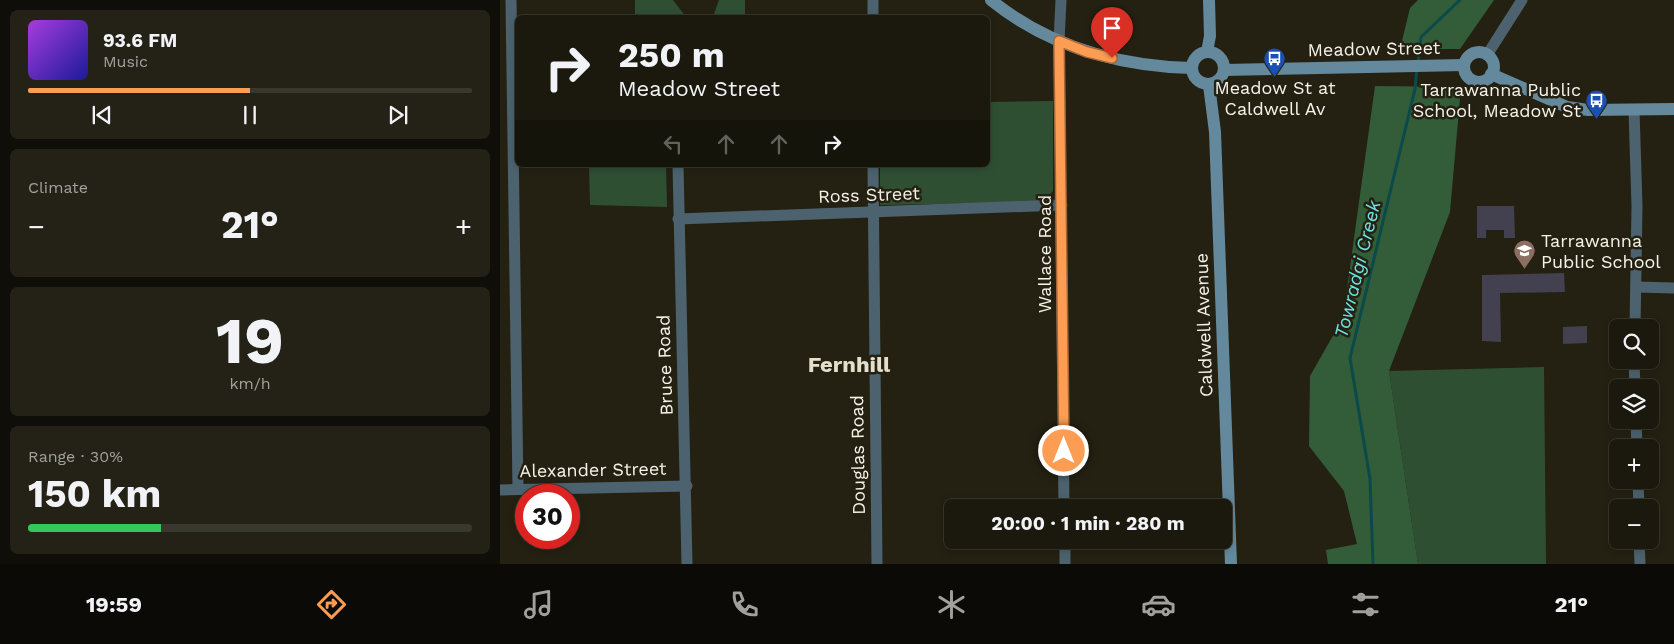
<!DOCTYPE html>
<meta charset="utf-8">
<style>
body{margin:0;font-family:"Work Sans",sans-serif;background:#242217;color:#f1f3f6;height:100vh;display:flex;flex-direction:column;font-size:19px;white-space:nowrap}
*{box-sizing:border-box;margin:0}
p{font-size:16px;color:#a0a09e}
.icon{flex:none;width:28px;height:28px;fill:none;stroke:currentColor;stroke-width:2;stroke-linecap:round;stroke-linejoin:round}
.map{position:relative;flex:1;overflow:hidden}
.panel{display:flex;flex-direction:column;gap:10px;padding:10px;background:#0f0e08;width:500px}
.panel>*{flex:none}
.hud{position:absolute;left:15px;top:15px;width:475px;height:152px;border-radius:8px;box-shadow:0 2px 8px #0003,0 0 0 1px #39382e;background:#1b190e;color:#f1f3f6;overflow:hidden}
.controls{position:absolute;left:1109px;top:319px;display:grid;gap:10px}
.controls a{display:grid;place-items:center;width:50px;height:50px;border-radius:8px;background:#1b190e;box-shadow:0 2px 8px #0003,0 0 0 1px #39382e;font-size:25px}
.speed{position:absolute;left:15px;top:484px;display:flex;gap:10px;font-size:25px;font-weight:700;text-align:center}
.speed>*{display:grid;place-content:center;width:65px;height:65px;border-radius:50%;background:#1b190e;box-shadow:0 2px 8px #0003,0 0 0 1px #39382e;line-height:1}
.speed .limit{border:8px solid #d22;background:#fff;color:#111}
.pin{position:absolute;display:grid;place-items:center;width:42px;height:42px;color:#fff;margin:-51px -21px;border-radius:50% 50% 50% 0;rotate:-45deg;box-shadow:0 0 5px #0007}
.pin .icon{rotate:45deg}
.me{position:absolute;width:55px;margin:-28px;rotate:0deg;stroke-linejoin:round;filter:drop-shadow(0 0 4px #0008)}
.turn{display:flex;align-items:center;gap:18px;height:105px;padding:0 20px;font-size:22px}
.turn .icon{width:65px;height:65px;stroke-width:2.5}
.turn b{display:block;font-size:35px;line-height:42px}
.lanes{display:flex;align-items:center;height:48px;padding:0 20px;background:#0003;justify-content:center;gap:25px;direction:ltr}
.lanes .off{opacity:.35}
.big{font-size:38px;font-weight:700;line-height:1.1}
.panel .tile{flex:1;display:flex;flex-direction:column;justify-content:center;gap:8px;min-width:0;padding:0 18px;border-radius:8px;background:#242217}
.panel .dial{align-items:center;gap:0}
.dial b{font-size:65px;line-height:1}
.song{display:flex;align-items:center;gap:15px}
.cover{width:60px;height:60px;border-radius:8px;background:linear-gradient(135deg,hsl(280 70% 55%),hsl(240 70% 35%))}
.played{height:5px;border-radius:2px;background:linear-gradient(90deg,#fc9d53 50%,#39382e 50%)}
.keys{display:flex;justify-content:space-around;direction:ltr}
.heat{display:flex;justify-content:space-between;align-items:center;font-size:28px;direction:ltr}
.charge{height:8px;border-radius:4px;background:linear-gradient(90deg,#34c759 30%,#39382e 0)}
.trip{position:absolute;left:444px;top:499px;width:288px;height:50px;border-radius:8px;background:#1b190e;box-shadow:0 2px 8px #0003,0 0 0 1px #39382e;font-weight:700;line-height:50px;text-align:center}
.menu{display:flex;height:80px;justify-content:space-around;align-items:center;background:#0b0a06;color:#a0a09e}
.menu .icon{width:35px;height:35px}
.menu .on{color:#fc9d53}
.menu b{font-size:22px;color:#f1f3f6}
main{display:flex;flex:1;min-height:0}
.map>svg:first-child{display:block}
.green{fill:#2f4f33}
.forest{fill:#335c39}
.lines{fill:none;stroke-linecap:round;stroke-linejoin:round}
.stream{stroke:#0a4a4a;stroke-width:3}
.building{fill:#43404f}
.street{stroke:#4c636f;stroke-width:11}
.secondary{stroke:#64899c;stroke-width:12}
.route-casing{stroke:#a46636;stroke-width:12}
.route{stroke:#fc9d53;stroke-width:9}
.labels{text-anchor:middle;stroke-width:5;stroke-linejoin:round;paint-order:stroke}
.street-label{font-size:18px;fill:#f5f3e9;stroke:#242112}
.poi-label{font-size:18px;fill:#f5f3e9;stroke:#242112}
.water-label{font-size:19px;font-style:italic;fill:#6de0e1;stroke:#242112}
.district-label{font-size:22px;font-weight:bold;fill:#e3dfcc;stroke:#242112}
</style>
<main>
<section class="panel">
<div class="tile">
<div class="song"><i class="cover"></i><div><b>93.6 FM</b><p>Music</p></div></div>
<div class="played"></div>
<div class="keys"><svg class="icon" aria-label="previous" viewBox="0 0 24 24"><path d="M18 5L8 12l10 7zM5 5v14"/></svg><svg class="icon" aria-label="pause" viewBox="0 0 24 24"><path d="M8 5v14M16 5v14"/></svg><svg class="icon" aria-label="next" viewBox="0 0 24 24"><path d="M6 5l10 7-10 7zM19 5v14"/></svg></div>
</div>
<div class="tile"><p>Climate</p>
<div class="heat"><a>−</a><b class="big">21°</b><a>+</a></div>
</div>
<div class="tile dial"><b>19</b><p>km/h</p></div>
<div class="tile"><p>Range · 30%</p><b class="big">150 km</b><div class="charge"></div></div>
</section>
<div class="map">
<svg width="1174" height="564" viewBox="0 0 1174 564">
<rect width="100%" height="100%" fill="#242112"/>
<g class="green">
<polygon points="135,0 173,0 186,17 135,17"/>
<polygon points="219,0 245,0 245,17 213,17"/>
<polygon points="553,101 553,191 542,202 380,205 380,165 488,165 488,102"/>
<polygon points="89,165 166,165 167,207 90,205"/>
<polygon points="1044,367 1046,564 918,564 889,371"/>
</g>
<g class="forest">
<polygon points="918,0 994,0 960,49 900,49 910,8"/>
<polygon points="875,86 961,87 950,212 889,371 918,564 828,564 826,550 857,544 844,491 809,446 810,376 843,318"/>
</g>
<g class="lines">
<g class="stream">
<polyline points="918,62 921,37 960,0"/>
<polyline points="873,564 870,479 850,358 915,89 917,68"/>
</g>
</g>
<g class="building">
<polygon points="977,206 1014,206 1015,238 1004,238 1004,230 986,230 986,238 977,238"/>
<polygon points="1064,273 1065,292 1000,293 1001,342 982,341 982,275"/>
<polygon points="1087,326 1087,343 1063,344 1063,327"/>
</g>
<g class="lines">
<g class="street">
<polyline points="11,0 18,489"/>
<polyline points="561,0 559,41 564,508"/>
<polyline points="373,18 373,0"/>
<polyline points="987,55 1022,0"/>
<polyline points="1134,110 1137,206 1135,328"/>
<polyline points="178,165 187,564"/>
<polyline points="373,165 377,564"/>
<polyline points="178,219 562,205"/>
<polyline points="1137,287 1174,288"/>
<polyline points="1134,360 1135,388"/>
<polyline points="1136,420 1137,448"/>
<polyline points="1138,480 1139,508"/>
<polyline points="0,490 187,486"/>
<polyline points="565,540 565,564"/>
<polyline points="1139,540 1140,564"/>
</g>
<g class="secondary">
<path d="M 491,0 C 548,46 619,66 692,68"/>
<circle cx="708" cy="68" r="16"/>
<polyline points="707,52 710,36 709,0"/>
<circle cx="979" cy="67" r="15"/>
<polyline points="724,70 964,65"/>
<polyline points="991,74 1067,107 1088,110 1174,109"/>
<polyline points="709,85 715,132 731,564"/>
</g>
</g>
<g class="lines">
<defs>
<polyline id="route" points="564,451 559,41 587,52 612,58"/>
</defs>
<use href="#route" class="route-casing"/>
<use href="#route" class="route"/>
</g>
<defs>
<symbol id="bus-pin" viewBox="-11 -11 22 30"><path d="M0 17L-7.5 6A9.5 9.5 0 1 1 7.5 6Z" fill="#1a4fb4" stroke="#242112"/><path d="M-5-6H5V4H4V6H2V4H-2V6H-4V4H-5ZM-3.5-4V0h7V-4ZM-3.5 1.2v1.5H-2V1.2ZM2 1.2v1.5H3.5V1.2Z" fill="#fff"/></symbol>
<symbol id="school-pin" viewBox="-11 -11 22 30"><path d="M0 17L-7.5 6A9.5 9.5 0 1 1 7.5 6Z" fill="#8d6e63" stroke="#242112"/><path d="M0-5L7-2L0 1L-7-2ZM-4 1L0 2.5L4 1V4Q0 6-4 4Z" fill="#fff"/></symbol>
</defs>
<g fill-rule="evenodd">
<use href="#bus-pin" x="762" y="46" width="25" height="34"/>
<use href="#bus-pin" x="1084" y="88" width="25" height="34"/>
<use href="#school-pin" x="1012" y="238" width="25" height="34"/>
</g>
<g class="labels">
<g class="street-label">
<text transform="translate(874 49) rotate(-1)" y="6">Meadow Street</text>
<text transform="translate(369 195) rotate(-2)" y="6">Ross Street</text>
<text transform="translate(545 254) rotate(-90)" y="6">Wallace Road</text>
<text transform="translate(704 325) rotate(-92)" y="6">Caldwell Avenue</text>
<text transform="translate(165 365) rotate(-92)" y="6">Bruce Road</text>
<text transform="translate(358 455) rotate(-91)" y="6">Douglas Road</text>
<text transform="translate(93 470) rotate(-1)" y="6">Alexander Street</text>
</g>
<g class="poi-label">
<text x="775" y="94">Meadow St at<tspan x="775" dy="21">Caldwell Av</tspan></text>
<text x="1081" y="96" text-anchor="end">Tarrawanna Public<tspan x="1081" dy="21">School, Meadow St</tspan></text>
<text x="1041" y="247" text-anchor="start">Tarrawanna<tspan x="1041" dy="21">Public School</tspan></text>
</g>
<g class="water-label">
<text transform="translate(857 269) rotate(-76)" y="7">Towradgi Creek</text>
</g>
<g class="district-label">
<text x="349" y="372">Fernhill</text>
</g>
</g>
</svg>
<div class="controls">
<a><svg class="icon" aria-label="search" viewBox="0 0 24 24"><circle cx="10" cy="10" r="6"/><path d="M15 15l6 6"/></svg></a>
<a><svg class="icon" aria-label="layers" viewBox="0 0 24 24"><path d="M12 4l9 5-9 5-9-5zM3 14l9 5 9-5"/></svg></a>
<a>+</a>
<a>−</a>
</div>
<div class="speed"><div class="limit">30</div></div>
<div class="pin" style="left:612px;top:58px;background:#d93025"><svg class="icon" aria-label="arrive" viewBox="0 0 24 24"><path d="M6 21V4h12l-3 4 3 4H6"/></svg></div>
<svg class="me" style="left:564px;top:451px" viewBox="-20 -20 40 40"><circle r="17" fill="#fc9d53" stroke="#fff" stroke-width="3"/><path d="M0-11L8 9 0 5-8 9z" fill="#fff"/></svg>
<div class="trip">20:00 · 1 min · 280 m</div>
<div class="hud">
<div class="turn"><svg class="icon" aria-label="right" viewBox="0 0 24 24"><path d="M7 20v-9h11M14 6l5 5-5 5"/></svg><div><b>250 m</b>Meadow Street</div></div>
<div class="lanes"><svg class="icon off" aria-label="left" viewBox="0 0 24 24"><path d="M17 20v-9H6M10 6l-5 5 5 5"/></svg><svg class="icon off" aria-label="ahead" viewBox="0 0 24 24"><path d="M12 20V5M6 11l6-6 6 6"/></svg><svg class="icon off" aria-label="ahead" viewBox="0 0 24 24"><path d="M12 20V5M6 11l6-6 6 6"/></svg><svg class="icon" aria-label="right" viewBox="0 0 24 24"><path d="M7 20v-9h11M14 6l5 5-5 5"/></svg></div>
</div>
</div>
</main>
<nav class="menu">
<b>19:59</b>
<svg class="icon on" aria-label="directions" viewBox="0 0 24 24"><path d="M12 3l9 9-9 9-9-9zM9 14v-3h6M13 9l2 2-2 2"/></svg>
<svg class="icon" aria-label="music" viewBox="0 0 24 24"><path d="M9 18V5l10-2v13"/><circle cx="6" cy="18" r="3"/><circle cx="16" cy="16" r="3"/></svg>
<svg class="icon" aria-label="phone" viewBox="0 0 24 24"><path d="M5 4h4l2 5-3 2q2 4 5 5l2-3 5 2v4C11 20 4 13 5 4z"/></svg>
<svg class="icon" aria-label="climate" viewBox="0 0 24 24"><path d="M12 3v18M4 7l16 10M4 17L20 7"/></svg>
<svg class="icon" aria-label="car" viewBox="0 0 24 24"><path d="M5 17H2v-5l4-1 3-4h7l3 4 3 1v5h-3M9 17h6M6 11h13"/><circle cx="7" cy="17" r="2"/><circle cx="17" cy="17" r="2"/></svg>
<svg class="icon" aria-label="filters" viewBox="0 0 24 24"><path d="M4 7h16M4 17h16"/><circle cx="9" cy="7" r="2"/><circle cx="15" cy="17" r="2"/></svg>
<b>21°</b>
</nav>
